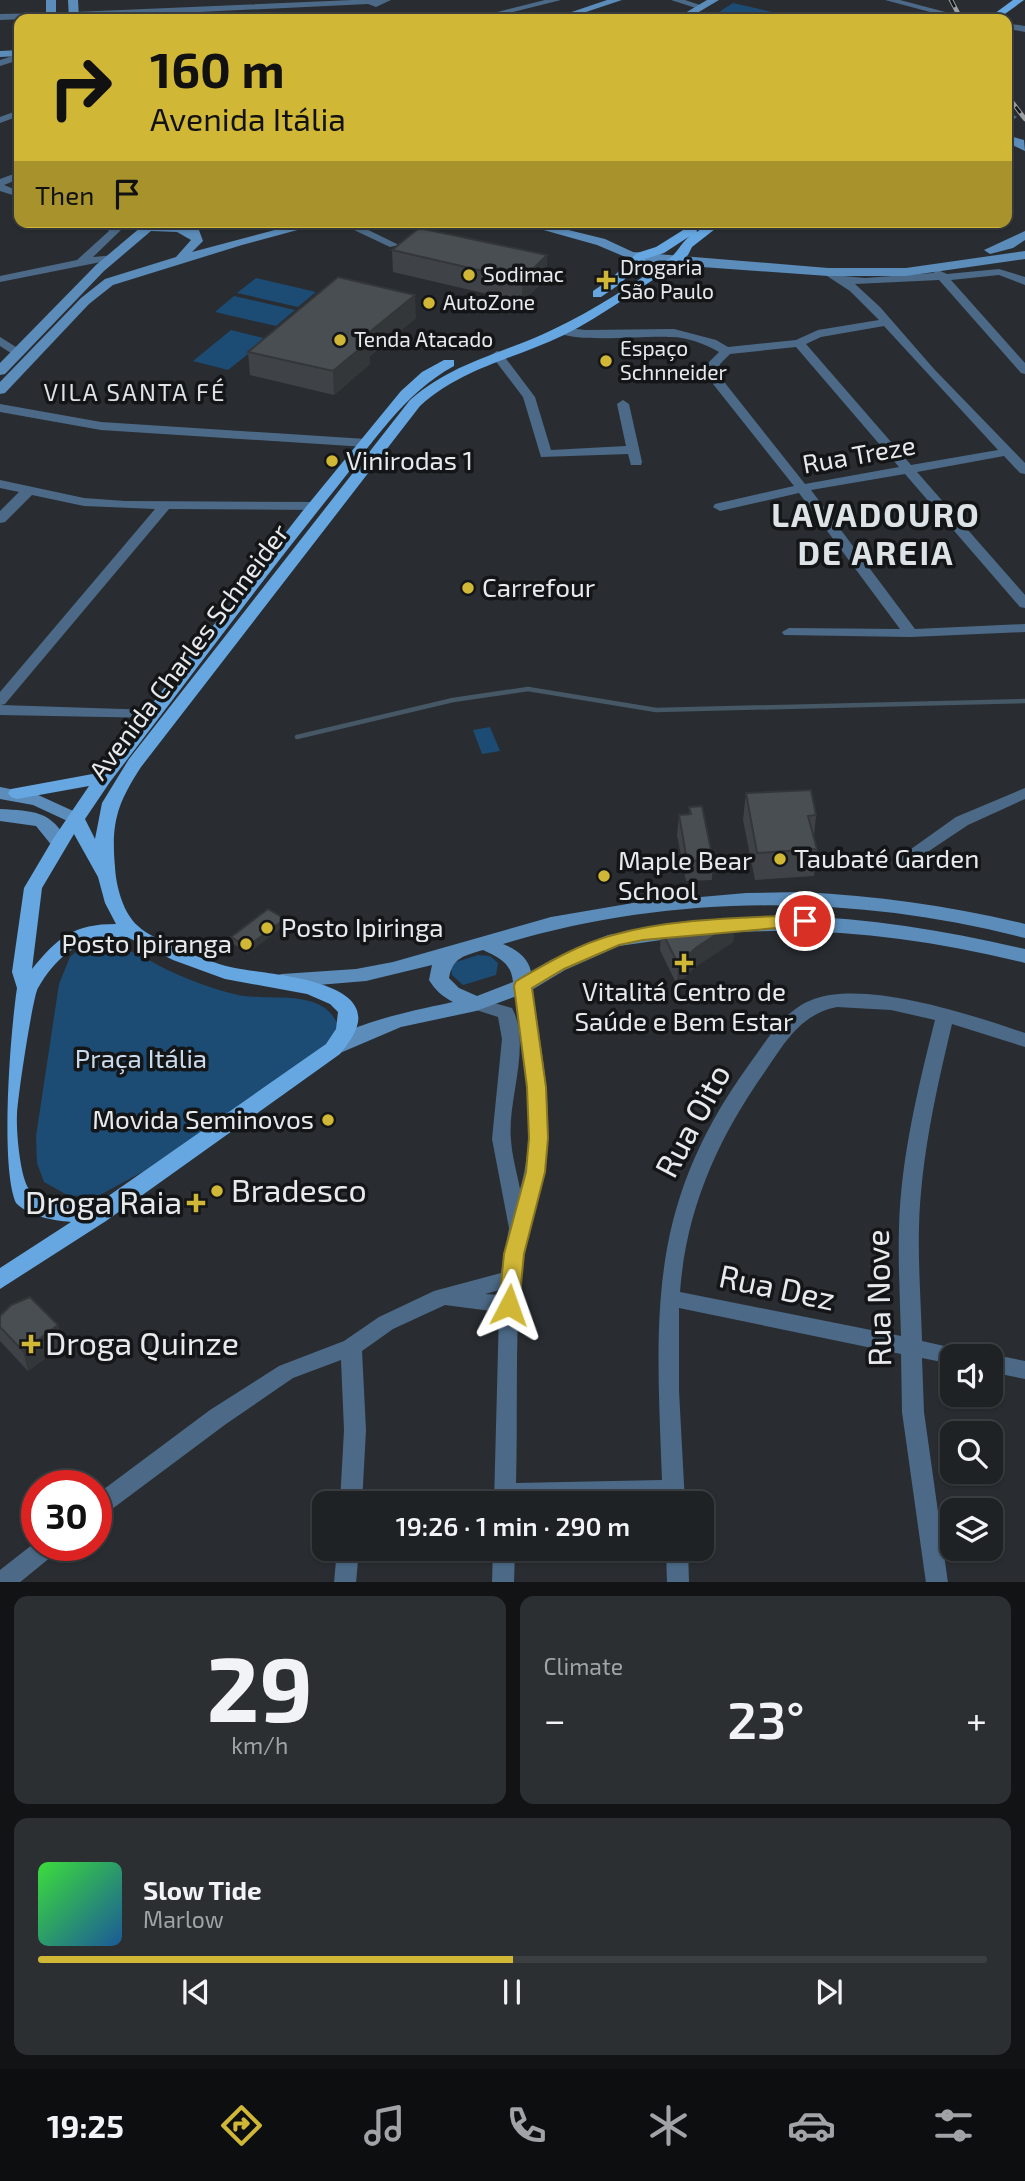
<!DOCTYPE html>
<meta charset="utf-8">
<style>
body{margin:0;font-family:"Exo 2",sans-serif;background:#2c2f32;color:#f1f3f6;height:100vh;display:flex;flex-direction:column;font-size:26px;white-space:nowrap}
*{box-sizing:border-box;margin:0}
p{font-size:23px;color:#a1a4a7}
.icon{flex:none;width:38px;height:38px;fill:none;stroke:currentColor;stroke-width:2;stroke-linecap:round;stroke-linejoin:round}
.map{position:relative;height:1582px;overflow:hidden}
.sheet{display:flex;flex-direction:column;gap:14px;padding:14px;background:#111314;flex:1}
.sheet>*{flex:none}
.guide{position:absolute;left:14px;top:14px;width:998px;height:214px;border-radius:14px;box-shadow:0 2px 5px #0004,0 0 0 2px #3c3f42;background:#d1b736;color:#111;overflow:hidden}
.fabs{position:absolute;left:940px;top:1344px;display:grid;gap:14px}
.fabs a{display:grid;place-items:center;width:63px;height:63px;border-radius:14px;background:#1f2225;box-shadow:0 2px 5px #0004,0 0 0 2px #3c3f42;font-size:35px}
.speed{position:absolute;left:21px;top:1470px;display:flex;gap:14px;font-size:35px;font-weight:700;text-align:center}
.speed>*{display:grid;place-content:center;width:91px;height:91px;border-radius:50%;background:#1f2225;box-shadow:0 2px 5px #0004,0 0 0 2px #3c3f42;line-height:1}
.speed .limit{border:10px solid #d22;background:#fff;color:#111}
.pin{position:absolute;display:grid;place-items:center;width:60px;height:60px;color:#fff;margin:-30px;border:4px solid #fff;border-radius:50%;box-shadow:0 2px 7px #0007}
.me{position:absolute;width:77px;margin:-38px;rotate:4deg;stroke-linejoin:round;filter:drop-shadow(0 0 5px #0008)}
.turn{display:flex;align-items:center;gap:24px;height:147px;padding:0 21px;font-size:32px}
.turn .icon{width:91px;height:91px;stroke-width:2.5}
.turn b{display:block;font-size:49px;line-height:60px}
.then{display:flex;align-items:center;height:66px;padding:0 21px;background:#0003;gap:14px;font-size:26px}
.big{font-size:52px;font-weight:600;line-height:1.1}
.sheet .card{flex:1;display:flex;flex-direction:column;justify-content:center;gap:10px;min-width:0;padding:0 24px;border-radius:14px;background:#2c2f32}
.sheet .dial{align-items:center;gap:0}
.dial b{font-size:91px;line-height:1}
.song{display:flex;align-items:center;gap:21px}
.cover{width:84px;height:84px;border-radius:10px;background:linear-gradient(135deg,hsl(120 70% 55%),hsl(210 70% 35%))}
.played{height:7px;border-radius:4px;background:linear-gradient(90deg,#d1b736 50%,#3c3f42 50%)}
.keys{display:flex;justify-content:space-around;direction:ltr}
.heat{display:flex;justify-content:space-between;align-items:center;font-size:38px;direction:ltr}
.sheet .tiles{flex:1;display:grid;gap:14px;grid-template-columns:1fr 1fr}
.card:last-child{grid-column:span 2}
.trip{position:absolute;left:312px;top:1491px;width:402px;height:70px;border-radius:14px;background:#1f2225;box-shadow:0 2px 5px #0004,0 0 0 2px #3c3f42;font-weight:600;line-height:70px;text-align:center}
.menu{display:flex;height:112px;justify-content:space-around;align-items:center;background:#0c0e0f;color:#a1a4a7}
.menu .icon{width:49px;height:49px}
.menu .on{color:#d1b736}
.menu b{font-size:32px;color:#f1f3f6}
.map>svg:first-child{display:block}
.green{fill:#1c4b73}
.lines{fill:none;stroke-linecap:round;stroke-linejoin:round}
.stream{stroke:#465766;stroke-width:4.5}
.street{fill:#4c6a87;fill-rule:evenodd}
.secondary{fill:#5b8cba;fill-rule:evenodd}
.primary{fill:#66a7e1;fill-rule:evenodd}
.rail-casing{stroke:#9b9fa1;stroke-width:4.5}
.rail{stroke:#131517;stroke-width:2.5;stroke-dasharray:8;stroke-linecap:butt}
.wall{fill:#3f4347}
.shaded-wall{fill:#333739}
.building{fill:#494e52;stroke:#333739;stroke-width:2}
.route{fill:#d1b736;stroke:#887723;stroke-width:2}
.poi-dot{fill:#d1b736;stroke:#131517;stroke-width:2.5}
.labels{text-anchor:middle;stroke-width:7;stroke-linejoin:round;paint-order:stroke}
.far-poi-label{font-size:21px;fill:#e7eaec;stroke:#131517;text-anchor:start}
.far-quarter-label{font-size:24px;letter-spacing:2px;fill:#dde2e7;stroke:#131517}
.street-label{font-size:26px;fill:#e7eaec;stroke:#131517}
.poi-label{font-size:26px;fill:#e7eaec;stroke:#131517;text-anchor:start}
.park-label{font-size:26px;fill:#c9dbed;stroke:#131517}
.near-street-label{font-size:32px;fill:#e7eaec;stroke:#131517}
.near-poi-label{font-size:32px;fill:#e7eaec;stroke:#131517;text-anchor:start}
.district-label{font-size:33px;font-weight:bold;letter-spacing:2px;fill:#dde2e7;stroke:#131517}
</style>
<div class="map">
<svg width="1025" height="1583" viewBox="0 0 1025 1583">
<rect width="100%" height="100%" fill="#292d31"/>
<g class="green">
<polygon points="733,3 803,19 708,19"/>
<polygon points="256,278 316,292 298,307 237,293"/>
<polygon points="234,296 295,310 276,326 215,312"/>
<polygon points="231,330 267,339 228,370 193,361"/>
<polygon points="490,727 500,751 482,754 473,730"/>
<path d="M 102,944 C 129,946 148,961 172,972 C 191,981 214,989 234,994 C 267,1003 322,986 338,1025 L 337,1033 L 325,1048 L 144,1171 L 100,1195 L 69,1196 L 44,1182 L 37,1163 L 36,1136 L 59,984 L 70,957 L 79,949 Z"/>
<polygon points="478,955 490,956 498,963 496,975 463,985 452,975 451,967 456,962"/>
</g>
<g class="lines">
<polyline class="stream" points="297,737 453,700 528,689 656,710 1025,701"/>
<g class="street">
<polygon points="352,0 391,0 376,7 368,4 74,18 70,15 74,12"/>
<polygon points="545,0 561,0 485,19 470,19"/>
<polygon points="671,0 685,0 706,7 702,10"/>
<polygon points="885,0 900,0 953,14 949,17"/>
<polygon points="51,13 55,16 54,18 0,20 0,14"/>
<polygon points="1012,24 1025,26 1025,32 1009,29 1009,25"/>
<polygon points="19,54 19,60 0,66 0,60"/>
<polygon points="19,110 19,116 0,123 0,117"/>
<polygon points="1012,114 1017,117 1006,125 1006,117"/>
<polygon points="19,172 19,179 4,185 19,191 19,197 0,191 0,179"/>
<polygon points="97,222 110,222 121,230 93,257 116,255 116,259 0,282 0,276 77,260 109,231"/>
<polygon points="337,222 352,222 399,245 390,247"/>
<path d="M 999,269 L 1025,277 L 1025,285 L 999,275 L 951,280 L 1025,363 L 1025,374 L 1021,373 L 939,280 L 855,284 L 880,307 L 934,369 L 1025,463 L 1025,474 L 1020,473 L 1004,456 L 917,472 L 1025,595 L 1025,608 L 1020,607 L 905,474 L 811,490 L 915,629 L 1025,624 L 1025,632 L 911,637 L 784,635 L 782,632 L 789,628 L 900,629 L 799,493 L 720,511 L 713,507 L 715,504 L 794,486 L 713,384 L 708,363 L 719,352 C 705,344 687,337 671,337 C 645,335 573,344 555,331 L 561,327 L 585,330 L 674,329 L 716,340 L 728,347 L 796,340 L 818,330 L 879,320 L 850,291 L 824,274 L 824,270 L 832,270 L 844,276 L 865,278 L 933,273 L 938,270 L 947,274 ZM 884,326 L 998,450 L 911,465 L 806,344 L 821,337 ZM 796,347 L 899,467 L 805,484 L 725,383 L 720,364 L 730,354 Z"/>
<polygon points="0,337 24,352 22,355 14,355 0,346"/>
<polygon points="497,351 501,352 535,397 551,450 626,446 617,404 623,400 629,404 642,462 641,465 631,465 628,454 541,457 523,397 491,355"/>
<polygon points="0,404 101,422 366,439 372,443 366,447 101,430 0,412"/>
<polygon points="0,480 84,498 125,501 314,502 321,506 314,510 169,509 5,704 1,705 153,710 161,715 158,718 0,715 0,692 155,509 84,506 32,495 5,522 0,523 0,511 19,492 0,488"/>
<polygon points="1025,788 1025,799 968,825 911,863 899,863 897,859 956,817"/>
<path d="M 523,980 L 529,982 L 532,986 C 540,1046 555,1111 545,1171 C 538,1208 523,1243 520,1280 C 515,1347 518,1416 516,1483 L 662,1480 C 656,1315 646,1208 748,1066 C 766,1042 783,1010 814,999 C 867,980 972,1015 1025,1033 L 1025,1047 L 952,1024 C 936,1091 921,1158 919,1227 C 918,1264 921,1303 922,1341 L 962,1350 L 965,1356 L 952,1356 L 952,1364 L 922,1358 L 924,1412 L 948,1583 L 926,1583 L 902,1412 L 901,1354 L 679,1308 L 679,1391 L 685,1503 L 663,1503 L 663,1500 L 494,1503 L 499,1312 L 445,1305 L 393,1329 L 362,1351 L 366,1430 L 362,1503 L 340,1503 L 344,1430 L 341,1360 L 293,1378 L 226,1424 L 104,1515 L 96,1518 L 96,1495 L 210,1410 L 279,1366 L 344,1341 L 379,1317 L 434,1291 L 501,1273 L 509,1228 L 492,1139 L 502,1039 L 498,1017 L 470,1008 L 467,1004 L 470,1000 L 476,998 L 512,1008 C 532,1045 507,1100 511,1140 C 512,1156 517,1173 520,1189 C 539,1124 522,1052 514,986 L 517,982 ZM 837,1007 L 891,1010 L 935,1020 C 918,1088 901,1157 899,1228 C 898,1264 900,1300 901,1336 L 680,1292 C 686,1210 717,1140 764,1073 C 784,1044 800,1014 837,1007 ZM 500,1290 L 500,1295 L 485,1294 Z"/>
<polygon points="990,1354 1025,1361 1025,1379 990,1372 990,1356 984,1356"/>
<polygon points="37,1541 37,1545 60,1545 57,1552 19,1583 0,1583 0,1570"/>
<polygon points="337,1549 359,1549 356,1583 334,1583"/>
<polygon points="493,1549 515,1549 514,1583 492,1583"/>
<polygon points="666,1549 688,1549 689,1583 667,1583"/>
</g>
<g class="secondary">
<rect x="46" y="0" width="10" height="19"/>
<polygon points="68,0 78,0 79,19 69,19"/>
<polygon points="607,0 622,0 565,19 551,19"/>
<polygon points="707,0 719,0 687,19 675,19"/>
<polygon points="19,50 19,56 0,57 0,51"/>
<polygon points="1006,135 1024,140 1025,151 1006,142"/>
<polygon points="147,222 186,227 184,222 196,222 203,241 192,252 305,222 327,222 242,245 113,285 89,304 5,393 0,394 0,382 81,298 105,279 176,257 191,240 177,232 151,231 104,271 5,374 0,375 0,363 96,265"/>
<polygon points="515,222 536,222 605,239 633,252 828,268 906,268 1025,251 1025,259 906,276 828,276 674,265 630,259 597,245"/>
<polygon points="1025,231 1025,240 1013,248 990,254 984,250"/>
<polygon points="0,787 36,794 82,815 85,819 76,825 33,805 0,799"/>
<path d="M 0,809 C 33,811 52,810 68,843 L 65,847 L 53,847 L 36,826 L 0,821 Z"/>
<path d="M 802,892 C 878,896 951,906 1025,924 L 1025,938 C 854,894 673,893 503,944 C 516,949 529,958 531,972 L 551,960 L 608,935 L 682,923 L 689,925 L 691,930 L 689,935 L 682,937 L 619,946 L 565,970 L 530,991 L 476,1011 L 401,1027 L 333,1056 L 326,1054 L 323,1049 C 336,1025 426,1008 453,1002 C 443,997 435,990 429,980 L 432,965 L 366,981 L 282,988 L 275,986 L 272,981 L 275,976 L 282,974 L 356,969 L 393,962 L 551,917 L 633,903 L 746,893 ZM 483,950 C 500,958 511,963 513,982 L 477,996 L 459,988 L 449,978 C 453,957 464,956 483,950 Z"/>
<path d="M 791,916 C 871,918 947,931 1025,949 L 1025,963 C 920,937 818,925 710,934 L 703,932 L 701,927 L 703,922 L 710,920 Z"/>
</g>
<g class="primary">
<polygon points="1013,0 1024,0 998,19 987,19"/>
<path d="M 710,222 L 724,222 L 692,247 L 688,255 L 678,264 C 640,287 604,315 564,335 C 512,360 464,367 420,406 L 141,767 C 117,804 111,823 115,867 C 116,886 123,913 138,926 C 153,941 213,964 235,968 C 262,974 365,978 358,1022 C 356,1034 347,1045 340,1054 L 106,1221 L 0,1289 L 0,1268 L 71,1222 C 52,1220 30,1217 16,1203 C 0,1167 10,1035 17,988 L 12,972 L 24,888 L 53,839 L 89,786 L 17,799 L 11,797 L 8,793 L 11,789 L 98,773 L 301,513 L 401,391 L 422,372 L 444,360 L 454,360 L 454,366 C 404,393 372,444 337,487 C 259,584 185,684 110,782 L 85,819 L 95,839 L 102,803 L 129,759 L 410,400 C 455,361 503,354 554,329 C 593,311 633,284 669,259 C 678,252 681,243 690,236 L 664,253 L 645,259 L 620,284 L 601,297 L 593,297 L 593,291 L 612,278 L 637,253 L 656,247 L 688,227 L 696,227 L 697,232 ZM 74,834 L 98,877 L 105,903 L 116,924 C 74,924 58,937 32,969 L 42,888 ZM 109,937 L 127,937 L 173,960 L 225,979 L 307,994 L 330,1004 L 338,1012 L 336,1029 L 326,1044 L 94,1206 C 74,1205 43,1207 29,1189 C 20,1177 16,1130 17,1115 C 17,1101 33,995 38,988 C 55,959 76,940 109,937 Z"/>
</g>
<defs>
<g id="rail">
<polyline points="951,0 961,19"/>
<polyline points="1006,94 1025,119"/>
</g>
</defs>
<use href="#rail" class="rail-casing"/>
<use href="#rail" class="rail"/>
</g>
<g class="wall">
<polygon points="392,250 547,278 522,302 393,272"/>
<polygon points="416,318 370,356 370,364 334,395 250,375 248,352"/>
<polygon points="746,793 816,815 814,837 817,849 814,876 755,880 743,820"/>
<polygon points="689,807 713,860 712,880 686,881 677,835 679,815 689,814"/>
<polygon points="735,922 733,942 695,967 677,985 660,950 661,930"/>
<polygon points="285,925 248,953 232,943 231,937"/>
<polygon points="0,1316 58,1325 62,1346 28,1371 0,1341"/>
</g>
<g class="shaded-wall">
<polygon points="547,255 547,278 522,302 522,280"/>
<polygon points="415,295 416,318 370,356 370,364 334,395 333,371 361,339"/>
<polygon points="285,919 285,925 248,953 247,947"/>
<polygon points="735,922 733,942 695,967 677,985 678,964 697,947"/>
<polygon points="58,1325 62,1346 28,1371 23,1351"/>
</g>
<g class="building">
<polygon points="419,228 547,255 522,280 392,250"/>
<polygon points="338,277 415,295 361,339 369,341 333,371 248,352"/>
<polygon points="811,790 816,815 808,816 817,849 757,853 746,793"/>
<polygon points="702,806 713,860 687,861 679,815 691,814 689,807"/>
<polygon points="268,909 285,919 247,947 231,937"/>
<polygon points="735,922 697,947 678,964 661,930"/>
<polygon points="30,1297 58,1325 23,1351 0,1327 0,1316 11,1305"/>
</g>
<path class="route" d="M 805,915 L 811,917 L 814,921 L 811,925 L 643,940 L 619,945 L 564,969 L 532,988 L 546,1087 L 548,1138 L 545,1172 L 524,1254 L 519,1305 L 516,1311 L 509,1314 L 502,1311 L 499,1305 L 504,1254 L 526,1172 L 529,1138 L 527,1087 L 514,986 L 516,981 C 547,963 579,944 613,935 C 674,918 742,918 805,915 Z"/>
<g class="poi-dot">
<circle cx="469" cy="275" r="7"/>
<path d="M602.5 269.5h7v7h7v7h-7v7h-7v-7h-7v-7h7z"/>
<circle cx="429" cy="303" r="7"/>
<circle cx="340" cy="340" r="7"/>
<circle cx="606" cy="361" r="7"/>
<circle cx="332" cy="461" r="7"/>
<circle cx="468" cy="588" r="7"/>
<circle cx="780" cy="859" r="7"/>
<circle cx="604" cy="876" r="7"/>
<circle cx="267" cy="928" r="7"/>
<circle cx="246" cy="944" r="7"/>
<path d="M680.5 952.5h7v7h7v7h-7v7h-7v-7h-7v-7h7z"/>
<circle cx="328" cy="1120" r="7"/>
<circle cx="217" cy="1191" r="7"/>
<path d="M192.5 1192.5h7v7h7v7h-7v7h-7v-7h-7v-7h7z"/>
<path d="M27.5 1333.5h7v7h7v7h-7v7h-7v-7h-7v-7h7z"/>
</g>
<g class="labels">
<g class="far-poi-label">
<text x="620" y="275">Drogaria<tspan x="620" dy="24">São Paulo</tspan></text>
<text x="483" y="282">Sodimac</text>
<text x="443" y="310">AutoZone</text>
<text x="354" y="347">Tenda Atacado</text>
<text x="620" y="356">Espaço<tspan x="620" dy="24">Schnneider</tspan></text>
</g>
<g class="far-quarter-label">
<text x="135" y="401">VILA SANTA FÉ</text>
</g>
<g class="street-label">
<text transform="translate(859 455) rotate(-10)" y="9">Rua Treze</text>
<text transform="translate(189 652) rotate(-53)" y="9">Avenida Charles Schneider</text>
</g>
<g class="poi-label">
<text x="346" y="470">Vinirodas 1</text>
<text x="482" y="597">Carrefour</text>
<text x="794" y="868">Taubaté Garden</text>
<text x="618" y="870">Maple Bear<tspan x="618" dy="30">School</tspan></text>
<text x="281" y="937">Posto Ipiringa</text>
<text x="232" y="953" text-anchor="end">Posto Ipiranga</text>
<text x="684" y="1001" text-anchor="middle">Vitalitá Centro de<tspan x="684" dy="30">Saúde e Bem Estar</tspan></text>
<text x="314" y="1129" text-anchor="end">Movida Seminovos</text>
</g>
<g class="park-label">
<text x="141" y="1068">Praça Itália</text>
</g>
<g class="near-street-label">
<text transform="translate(693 1121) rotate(-62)" y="11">Rua Oito</text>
<text transform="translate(777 1288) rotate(12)" y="11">Rua Dez</text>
<text transform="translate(879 1298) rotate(-91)" y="11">Rua Nove</text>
</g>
<g class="near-poi-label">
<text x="231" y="1202">Bradesco</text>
<text x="182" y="1214" text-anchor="end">Droga Raia</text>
<text x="45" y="1355">Droga Quinze</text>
</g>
<g class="district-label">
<text x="876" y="527">LAVADOURO<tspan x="876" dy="38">DE AREIA</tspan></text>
</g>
</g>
</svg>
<div class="fabs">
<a><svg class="icon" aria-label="sound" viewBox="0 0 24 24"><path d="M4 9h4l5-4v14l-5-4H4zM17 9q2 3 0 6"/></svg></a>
<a><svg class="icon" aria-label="search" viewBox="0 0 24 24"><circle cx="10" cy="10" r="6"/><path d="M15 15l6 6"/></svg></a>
<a><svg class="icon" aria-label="layers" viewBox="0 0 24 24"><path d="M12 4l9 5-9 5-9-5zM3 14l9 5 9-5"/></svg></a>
</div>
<div class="speed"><div class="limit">30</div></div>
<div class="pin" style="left:805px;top:921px;background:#d93025"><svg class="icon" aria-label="arrive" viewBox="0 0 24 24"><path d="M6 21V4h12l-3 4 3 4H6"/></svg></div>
<svg class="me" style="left:509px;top:1305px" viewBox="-20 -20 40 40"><path d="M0-17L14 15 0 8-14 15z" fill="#d1b736" stroke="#fff" stroke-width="4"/></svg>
<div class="trip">19:26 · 1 min · 290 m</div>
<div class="guide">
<div class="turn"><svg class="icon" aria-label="right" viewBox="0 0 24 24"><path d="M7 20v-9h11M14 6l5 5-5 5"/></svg><div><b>160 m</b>Avenida Itália</div></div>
<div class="then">Then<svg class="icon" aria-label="arrive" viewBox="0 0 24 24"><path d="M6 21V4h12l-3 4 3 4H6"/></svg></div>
</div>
</div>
<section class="sheet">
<div class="tiles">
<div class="card dial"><b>29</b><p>km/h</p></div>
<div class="card"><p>Climate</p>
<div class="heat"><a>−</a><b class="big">23°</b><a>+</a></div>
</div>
<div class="card">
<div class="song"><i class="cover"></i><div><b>Slow Tide</b><p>Marlow</p></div></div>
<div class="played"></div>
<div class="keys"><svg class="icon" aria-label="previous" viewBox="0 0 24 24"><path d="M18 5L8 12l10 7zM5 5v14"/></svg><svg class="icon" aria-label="pause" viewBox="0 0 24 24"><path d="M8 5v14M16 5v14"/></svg><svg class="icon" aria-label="next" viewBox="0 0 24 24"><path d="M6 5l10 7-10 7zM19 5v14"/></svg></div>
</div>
</div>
</section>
<nav class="menu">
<b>19:25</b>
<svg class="icon on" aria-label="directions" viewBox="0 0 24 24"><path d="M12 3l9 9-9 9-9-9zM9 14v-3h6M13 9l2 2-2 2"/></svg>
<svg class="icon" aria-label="music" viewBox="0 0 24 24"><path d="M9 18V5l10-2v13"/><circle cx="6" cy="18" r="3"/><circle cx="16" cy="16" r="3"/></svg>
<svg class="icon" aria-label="phone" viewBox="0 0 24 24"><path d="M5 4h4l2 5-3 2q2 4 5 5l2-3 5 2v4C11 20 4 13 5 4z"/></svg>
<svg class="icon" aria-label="climate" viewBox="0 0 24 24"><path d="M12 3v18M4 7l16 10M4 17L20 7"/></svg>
<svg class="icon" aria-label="car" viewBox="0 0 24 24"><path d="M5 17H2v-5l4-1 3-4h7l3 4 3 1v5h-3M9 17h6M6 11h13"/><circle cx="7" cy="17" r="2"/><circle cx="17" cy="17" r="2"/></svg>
<svg class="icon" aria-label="filters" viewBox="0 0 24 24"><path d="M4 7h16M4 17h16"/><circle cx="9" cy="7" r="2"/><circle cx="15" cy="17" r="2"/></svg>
</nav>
